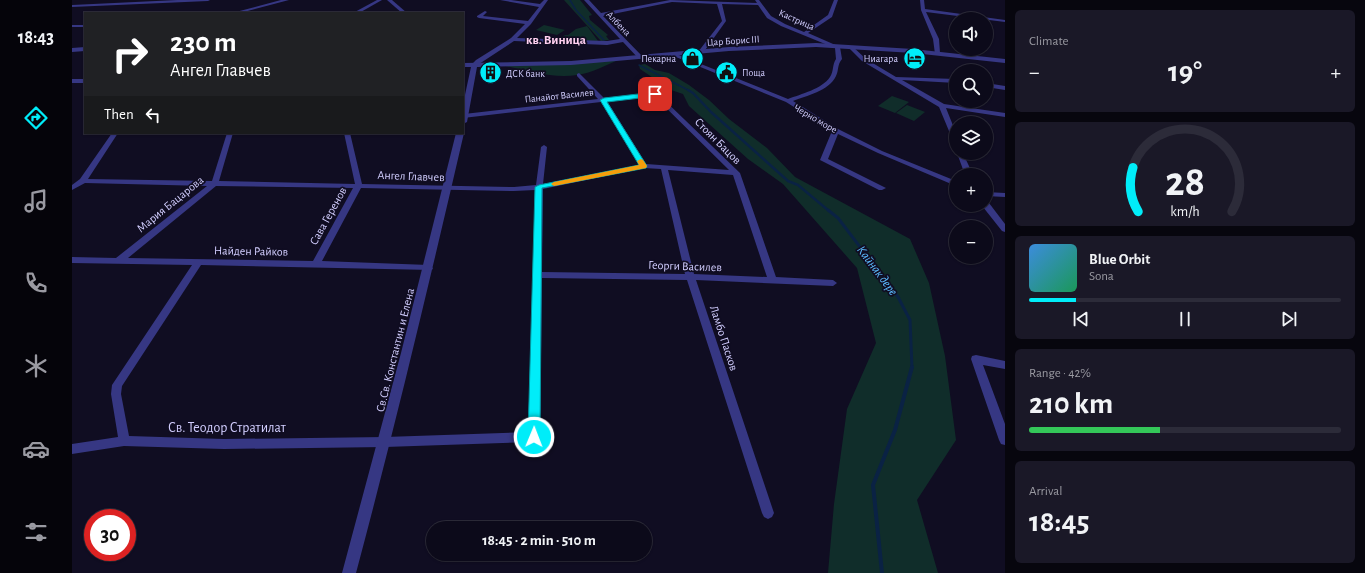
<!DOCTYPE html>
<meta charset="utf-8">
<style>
body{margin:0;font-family:"Alegreya Sans",sans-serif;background:#1a1827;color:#f1f3f6;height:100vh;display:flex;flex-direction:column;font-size:15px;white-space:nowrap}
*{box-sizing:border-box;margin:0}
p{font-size:13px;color:#9a9aa2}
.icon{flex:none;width:22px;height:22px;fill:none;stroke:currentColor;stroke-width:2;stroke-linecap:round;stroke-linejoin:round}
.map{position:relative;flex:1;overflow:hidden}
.sheet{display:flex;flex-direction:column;gap:10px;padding:10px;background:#07060e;width:360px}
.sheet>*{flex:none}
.hud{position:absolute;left:12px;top:12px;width:380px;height:122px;border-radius:0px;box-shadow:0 1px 3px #0004,0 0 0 1px #2c2b39;background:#202124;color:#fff;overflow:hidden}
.controls{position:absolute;left:877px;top:12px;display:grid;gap:8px}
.controls a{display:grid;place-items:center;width:44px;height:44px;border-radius:50%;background:#0c0a1a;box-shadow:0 1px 3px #0004,0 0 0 1px #2c2b39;font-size:20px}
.speed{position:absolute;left:12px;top:509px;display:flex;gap:8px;font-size:20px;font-weight:700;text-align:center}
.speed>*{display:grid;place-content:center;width:52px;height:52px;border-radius:50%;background:#0c0a1a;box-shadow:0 1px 3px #0004,0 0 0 1px #2c2b39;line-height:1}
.speed .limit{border:6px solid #d22;background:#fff;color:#111}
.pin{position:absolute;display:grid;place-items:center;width:34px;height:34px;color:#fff;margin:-17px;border-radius:8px;box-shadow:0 2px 6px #0006}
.me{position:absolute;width:44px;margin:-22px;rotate:1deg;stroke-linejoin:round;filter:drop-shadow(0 0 3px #0008)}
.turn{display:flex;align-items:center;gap:14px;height:84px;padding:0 20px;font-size:18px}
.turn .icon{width:52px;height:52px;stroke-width:2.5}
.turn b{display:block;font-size:28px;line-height:34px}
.then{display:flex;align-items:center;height:38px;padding:0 20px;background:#0003;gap:8px;font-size:15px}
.big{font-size:30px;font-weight:700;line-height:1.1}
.sheet .card{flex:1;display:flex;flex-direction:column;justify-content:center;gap:6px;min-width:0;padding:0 14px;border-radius:6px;background:#1a1827}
.sheet .dial{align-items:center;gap:0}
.dial svg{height:104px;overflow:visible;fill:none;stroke:#2c2b39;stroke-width:7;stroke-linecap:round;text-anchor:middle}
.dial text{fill:#f1f3f6;stroke:none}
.song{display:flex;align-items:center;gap:12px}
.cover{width:48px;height:48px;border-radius:6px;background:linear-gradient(135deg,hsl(210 70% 55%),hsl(150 70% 35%))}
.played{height:4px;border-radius:2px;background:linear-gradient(90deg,#00edf9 15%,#2c2b39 15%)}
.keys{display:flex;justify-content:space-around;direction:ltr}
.heat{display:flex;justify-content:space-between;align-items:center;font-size:22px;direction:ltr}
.charge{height:6px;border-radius:3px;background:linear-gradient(90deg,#34c759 42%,#2c2b39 0)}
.trip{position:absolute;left:354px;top:521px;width:226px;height:40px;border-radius:20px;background:#0c0a1a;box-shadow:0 1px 3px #0004,0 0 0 1px #2c2b39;font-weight:700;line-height:40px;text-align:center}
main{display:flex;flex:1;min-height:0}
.menu{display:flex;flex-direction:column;width:72px;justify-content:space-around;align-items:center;background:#05040a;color:#9a9aa2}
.menu .icon{width:28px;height:28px}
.menu .current{color:#00edf9}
.menu b{font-size:18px;color:#f1f3f6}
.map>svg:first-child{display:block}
.green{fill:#102d2a}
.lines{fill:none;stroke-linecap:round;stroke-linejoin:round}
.stream-far3{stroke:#0a2244;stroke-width:1.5}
.stream-far2{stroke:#0a2244;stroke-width:2.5}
.stream-far1{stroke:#0a2244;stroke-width:3}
.stream{stroke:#0a2244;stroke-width:4}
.minor{fill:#363783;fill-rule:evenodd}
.tertiary{fill:#363783;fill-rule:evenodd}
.route{fill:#00edf9;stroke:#009aa2}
.slow{fill:#f59e0b}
.labels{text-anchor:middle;stroke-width:3.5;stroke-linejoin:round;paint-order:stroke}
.far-street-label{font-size:10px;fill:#d2ceff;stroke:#100d22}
.far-poi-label{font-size:10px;fill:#d2ceff;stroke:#100d22;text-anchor:end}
.street-label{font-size:12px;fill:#d2ceff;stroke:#100d22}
.far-district-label{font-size:13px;font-weight:bold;fill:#ffd0f0;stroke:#100d22}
.water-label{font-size:13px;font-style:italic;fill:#5cbcff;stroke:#100d22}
.near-street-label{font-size:14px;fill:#d2ceff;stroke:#100d22}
</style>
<main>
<nav class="menu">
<b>18:43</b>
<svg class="icon current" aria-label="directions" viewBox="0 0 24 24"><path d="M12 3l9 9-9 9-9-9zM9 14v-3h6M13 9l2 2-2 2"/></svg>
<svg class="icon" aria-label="music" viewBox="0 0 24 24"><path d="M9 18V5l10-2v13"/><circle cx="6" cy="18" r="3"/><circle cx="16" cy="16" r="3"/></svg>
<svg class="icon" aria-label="phone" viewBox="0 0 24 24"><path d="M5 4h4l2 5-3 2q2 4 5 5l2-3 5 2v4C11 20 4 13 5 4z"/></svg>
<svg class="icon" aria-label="climate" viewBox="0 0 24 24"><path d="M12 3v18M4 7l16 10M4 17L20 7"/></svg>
<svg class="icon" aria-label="car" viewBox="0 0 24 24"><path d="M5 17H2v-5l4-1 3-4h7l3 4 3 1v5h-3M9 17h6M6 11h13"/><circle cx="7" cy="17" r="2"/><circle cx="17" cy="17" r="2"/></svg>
<svg class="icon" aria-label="filters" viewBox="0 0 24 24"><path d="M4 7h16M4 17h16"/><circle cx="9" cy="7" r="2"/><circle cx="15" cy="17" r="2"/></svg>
</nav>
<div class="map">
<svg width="933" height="573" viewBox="0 0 933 573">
<rect width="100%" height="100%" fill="#100d22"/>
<g class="green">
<polygon points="492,0 508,0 520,15 517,16 518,20 536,35 534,36 537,40 529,41"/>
<polygon points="472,25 493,30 485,35 464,30"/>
<polygon points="515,26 526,41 487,40 493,35 496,35 504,29"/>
<path d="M 546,60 C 533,66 519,73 505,75 C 480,79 453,70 429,65 Z"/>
<polygon points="573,64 583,70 597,73 617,85 637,100 657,119 695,148 723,177 838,239 857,283 873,356 884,440 845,500 866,573 756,573 762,504 775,409 804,343 785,268 711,184 676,159 617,106 611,94 599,90 568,69 567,65"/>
<polygon points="820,96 837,102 823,113 806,106"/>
<polygon points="835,105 853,112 842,121 824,113"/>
</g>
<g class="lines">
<g class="stream-far3">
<polyline points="498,0 504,10 532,40"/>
<polyline points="567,65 618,91"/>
</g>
<polyline class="stream-far2" points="616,90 621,93 639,112 716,181 726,185 757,211"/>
<polyline class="stream-far1" points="756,210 766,218 826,297 838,320 840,368"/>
<polyline class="stream" points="810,573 801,485 823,430 840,367"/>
<g class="minor">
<polygon points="105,0 138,0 136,1 0,7 0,5"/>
<polygon points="209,0 217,0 168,13 160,13"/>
<polygon points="305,0 310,0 287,13 281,13"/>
<polygon points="315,0 320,0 335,13 330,13"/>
<path d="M 428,0 L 439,0 L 468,4 L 472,0 L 476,0 L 459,24 L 445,38 L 535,41 L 548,39 L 512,0 L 517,0 L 529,13 L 598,0 L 685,3 L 683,0 L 687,0 L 699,16 L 713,24 L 732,32 L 756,15 L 762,0 L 766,0 L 760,17 L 736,33 L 768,47 L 770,59 C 765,65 767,70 764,76 C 757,91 734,96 721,101 L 766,129 L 810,151 L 884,181 L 884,186 L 806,153 L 766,134 L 756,159 L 814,188 L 810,190 L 807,190 L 750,161 L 748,160 L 760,131 L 714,102 L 599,55 L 604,54 L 716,99 C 729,94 750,89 758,77 C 762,71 760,65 764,59 L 763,48 L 709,26 L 695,18 L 686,5 L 650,4 L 654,21 L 631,53 L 629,54 L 626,52 L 650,21 L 645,4 L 600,2 L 531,16 L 571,57 L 571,59 L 567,59 L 551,42 L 535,45 L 442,41 L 404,66 L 400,66 L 399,65 L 404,60 L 439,38 L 453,24 L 407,18 L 405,17 L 405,16 L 413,11 L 415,12 L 411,16 L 456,21 L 467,7 Z"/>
<polygon points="848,0 852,0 853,9 933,20 933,22 854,12 867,39 868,53 863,54 861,39 849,10"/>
<rect x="0" y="25" width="13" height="2"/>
<polygon points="780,46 794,59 824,77 884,79 884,83 830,80 872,104 933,113 933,117 874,108 884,133 884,144 882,143 867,107 790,61 777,48"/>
<polygon points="13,47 13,51 0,52 0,48"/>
<path d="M 507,73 L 532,98 L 585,93 L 668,173 L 704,277 L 761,280 L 765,283 L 761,286 L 624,280 L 702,513 L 700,517 L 696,519 L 692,517 L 690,513 L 615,280 L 470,278 L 468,437 L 466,441 L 462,442 L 313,447 L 152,449 L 52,446 L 0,454 L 0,444 L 46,437 L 39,394 L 40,385 L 120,265 L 0,263 L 0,257 L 44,258 L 135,186 L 13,183 L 0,190 L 0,185 L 8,179 L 40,133 L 46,133 L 16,179 L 140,181 L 155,133 L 161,133 L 147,181 L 283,184 L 272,133 L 278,133 L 290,184 L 442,187 L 464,185 L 469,147 L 472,145 L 475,147 L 471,184 L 568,165 L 529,102 L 391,118 L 392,114 L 526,99 L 505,76 L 505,74 ZM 582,96 L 657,170 L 574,164 L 535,101 ZM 572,168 L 589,169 L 613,274 L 470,272 L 471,189 ZM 596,170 L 661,175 L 695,277 L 622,274 ZM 144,186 L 281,188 L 241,261 L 56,258 ZM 289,188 L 442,191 L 463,190 L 461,273 L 460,275 L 461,277 L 456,432 L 313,437 L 152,439 L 57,436 L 49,394 L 50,386 L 129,265 L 360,270 L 361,268 L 357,265 L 250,261 Z"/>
<polygon points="914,83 933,86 933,90 914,87"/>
<polygon points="885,153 891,153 901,175 893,175"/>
<polygon points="914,192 933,193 933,197 914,196"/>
<polygon points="914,203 917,203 933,224 933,232 930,231 911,207 910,205 914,205"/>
<polygon points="904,355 933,361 933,369 911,365 933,424 933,445 929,444 927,440 899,359 900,356"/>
</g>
<g class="tertiary">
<polygon points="744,43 841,49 933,59 933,63 841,53 744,47 657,51 499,65 405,67 395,122 391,124 391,104 399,67 391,67 391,63 499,61 657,47"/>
<rect x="0" y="79" width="13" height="4"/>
<path d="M 391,132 L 392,133 C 358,280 323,427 284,573 L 270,573 L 329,353 L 384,133 Z"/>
</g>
</g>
<polygon class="route" points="583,92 585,93 585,96 535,102 575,166 574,168 470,188 468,437 466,441 462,442 458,441 456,437 463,187 467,185 567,165 528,100 532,98"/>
<polygon class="slow" points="569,159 571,160 575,166 574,168 482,186 479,184 482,182 567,165 565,161"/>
<defs>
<symbol id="shop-disc" viewBox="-11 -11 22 22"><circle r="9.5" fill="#00edf9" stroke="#100d22"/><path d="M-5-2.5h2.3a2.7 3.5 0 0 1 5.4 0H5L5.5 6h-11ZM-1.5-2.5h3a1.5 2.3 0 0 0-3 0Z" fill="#111"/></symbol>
<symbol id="hotel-disc" viewBox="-11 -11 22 22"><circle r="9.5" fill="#00edf9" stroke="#100d22"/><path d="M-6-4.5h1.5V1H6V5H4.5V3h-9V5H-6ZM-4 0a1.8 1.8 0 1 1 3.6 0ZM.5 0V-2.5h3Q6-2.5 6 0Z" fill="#111"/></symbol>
<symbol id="civic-disc" viewBox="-11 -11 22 22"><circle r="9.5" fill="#00edf9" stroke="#100d22"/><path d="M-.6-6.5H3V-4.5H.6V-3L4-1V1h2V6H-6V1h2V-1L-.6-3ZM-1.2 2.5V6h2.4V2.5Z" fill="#111"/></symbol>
<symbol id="building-disc" viewBox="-11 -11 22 22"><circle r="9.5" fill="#00edf9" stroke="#100d22"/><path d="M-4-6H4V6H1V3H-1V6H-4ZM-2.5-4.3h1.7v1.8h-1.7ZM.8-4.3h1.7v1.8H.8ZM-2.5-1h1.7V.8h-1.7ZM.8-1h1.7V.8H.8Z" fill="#111"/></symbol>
</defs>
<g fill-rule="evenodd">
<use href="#shop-disc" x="608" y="46" width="25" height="25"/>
<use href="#hotel-disc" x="830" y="46" width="25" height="25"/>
<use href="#civic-disc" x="642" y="60" width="25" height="25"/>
<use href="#building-disc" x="406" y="60" width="25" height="25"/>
</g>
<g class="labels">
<g class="far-street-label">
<text transform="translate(725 19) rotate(24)" y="4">Кастрица</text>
<text transform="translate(547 23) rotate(46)" y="4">Албена</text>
<text transform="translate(661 40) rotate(-4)" y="4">Цар Борис III</text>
<text transform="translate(487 95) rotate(-6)" y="4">Панайот Василев</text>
<text transform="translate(744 118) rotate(30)" y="4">Черно море</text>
</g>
<g class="far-poi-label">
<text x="604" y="62">Пекарна</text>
<text x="826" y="62">Ниагара</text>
<text x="670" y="76" text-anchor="start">Поща</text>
<text x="434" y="77" text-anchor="start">ДСК банк</text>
</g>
<g class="street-label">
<text transform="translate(646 141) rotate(45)" y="4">Стоян Бацов</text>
<text transform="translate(339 176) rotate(2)" y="4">Ангел Главчев</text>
<text transform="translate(98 204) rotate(-39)" y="4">Мария Бацарова</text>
<text transform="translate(256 216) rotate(-61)" y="4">Сава Геренов</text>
<text transform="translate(179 251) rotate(1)" y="4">Найден Райков</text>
<text transform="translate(613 266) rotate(2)" y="4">Георги Василев</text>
<text transform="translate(652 338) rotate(72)" y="4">Ламбо Пасков</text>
<text transform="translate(323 350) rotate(-76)" y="4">Св.Св. Константин и Елена</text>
</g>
<g class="far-district-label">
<text x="484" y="44">кв. Виница</text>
</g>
<g class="water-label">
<text transform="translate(806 270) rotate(53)" y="5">Кайнак дере</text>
</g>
<g class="near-street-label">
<text x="155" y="432">Св. Теодор Стратилат</text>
</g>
</g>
</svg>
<div class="controls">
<a><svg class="icon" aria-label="sound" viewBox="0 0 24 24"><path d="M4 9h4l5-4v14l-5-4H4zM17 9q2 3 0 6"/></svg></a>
<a><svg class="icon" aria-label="search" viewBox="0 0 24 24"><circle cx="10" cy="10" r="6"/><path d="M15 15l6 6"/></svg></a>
<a><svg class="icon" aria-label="layers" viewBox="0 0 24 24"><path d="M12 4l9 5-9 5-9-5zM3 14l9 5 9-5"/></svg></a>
<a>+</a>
<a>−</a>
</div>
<div class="speed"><div class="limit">30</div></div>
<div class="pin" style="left:583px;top:94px;background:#d93025"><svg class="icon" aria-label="arrive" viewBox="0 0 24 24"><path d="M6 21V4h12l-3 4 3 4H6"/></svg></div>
<svg class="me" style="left:462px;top:437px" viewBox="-20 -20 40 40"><circle r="17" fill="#00edf9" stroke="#fff" stroke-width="3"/><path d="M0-11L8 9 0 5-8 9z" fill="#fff"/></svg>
<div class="trip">18:45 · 2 min · 510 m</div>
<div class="hud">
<div class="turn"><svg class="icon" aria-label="right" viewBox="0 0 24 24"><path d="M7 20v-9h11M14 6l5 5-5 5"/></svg><div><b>230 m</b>Ангел Главчев</div></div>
<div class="then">Then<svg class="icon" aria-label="left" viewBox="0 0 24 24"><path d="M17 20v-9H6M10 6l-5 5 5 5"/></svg></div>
</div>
</div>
<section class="sheet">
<div class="card"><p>Climate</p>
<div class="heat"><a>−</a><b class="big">19°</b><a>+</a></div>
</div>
<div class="card dial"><svg viewBox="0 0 100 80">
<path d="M14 69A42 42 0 1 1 86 69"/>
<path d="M14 69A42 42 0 0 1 10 35" stroke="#00edf9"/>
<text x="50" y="56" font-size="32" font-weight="700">28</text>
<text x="50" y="72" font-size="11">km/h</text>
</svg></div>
<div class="card">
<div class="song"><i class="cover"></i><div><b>Blue Orbit</b><p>Sona</p></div></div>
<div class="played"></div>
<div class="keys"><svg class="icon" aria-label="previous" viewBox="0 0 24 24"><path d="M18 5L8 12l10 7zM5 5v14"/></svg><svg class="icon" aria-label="pause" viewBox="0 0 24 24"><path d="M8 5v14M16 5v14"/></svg><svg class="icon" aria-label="next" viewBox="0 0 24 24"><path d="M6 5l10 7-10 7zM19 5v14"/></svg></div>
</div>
<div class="card"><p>Range · 42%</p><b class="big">210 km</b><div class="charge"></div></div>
<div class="card"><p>Arrival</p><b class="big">18:45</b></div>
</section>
</main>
